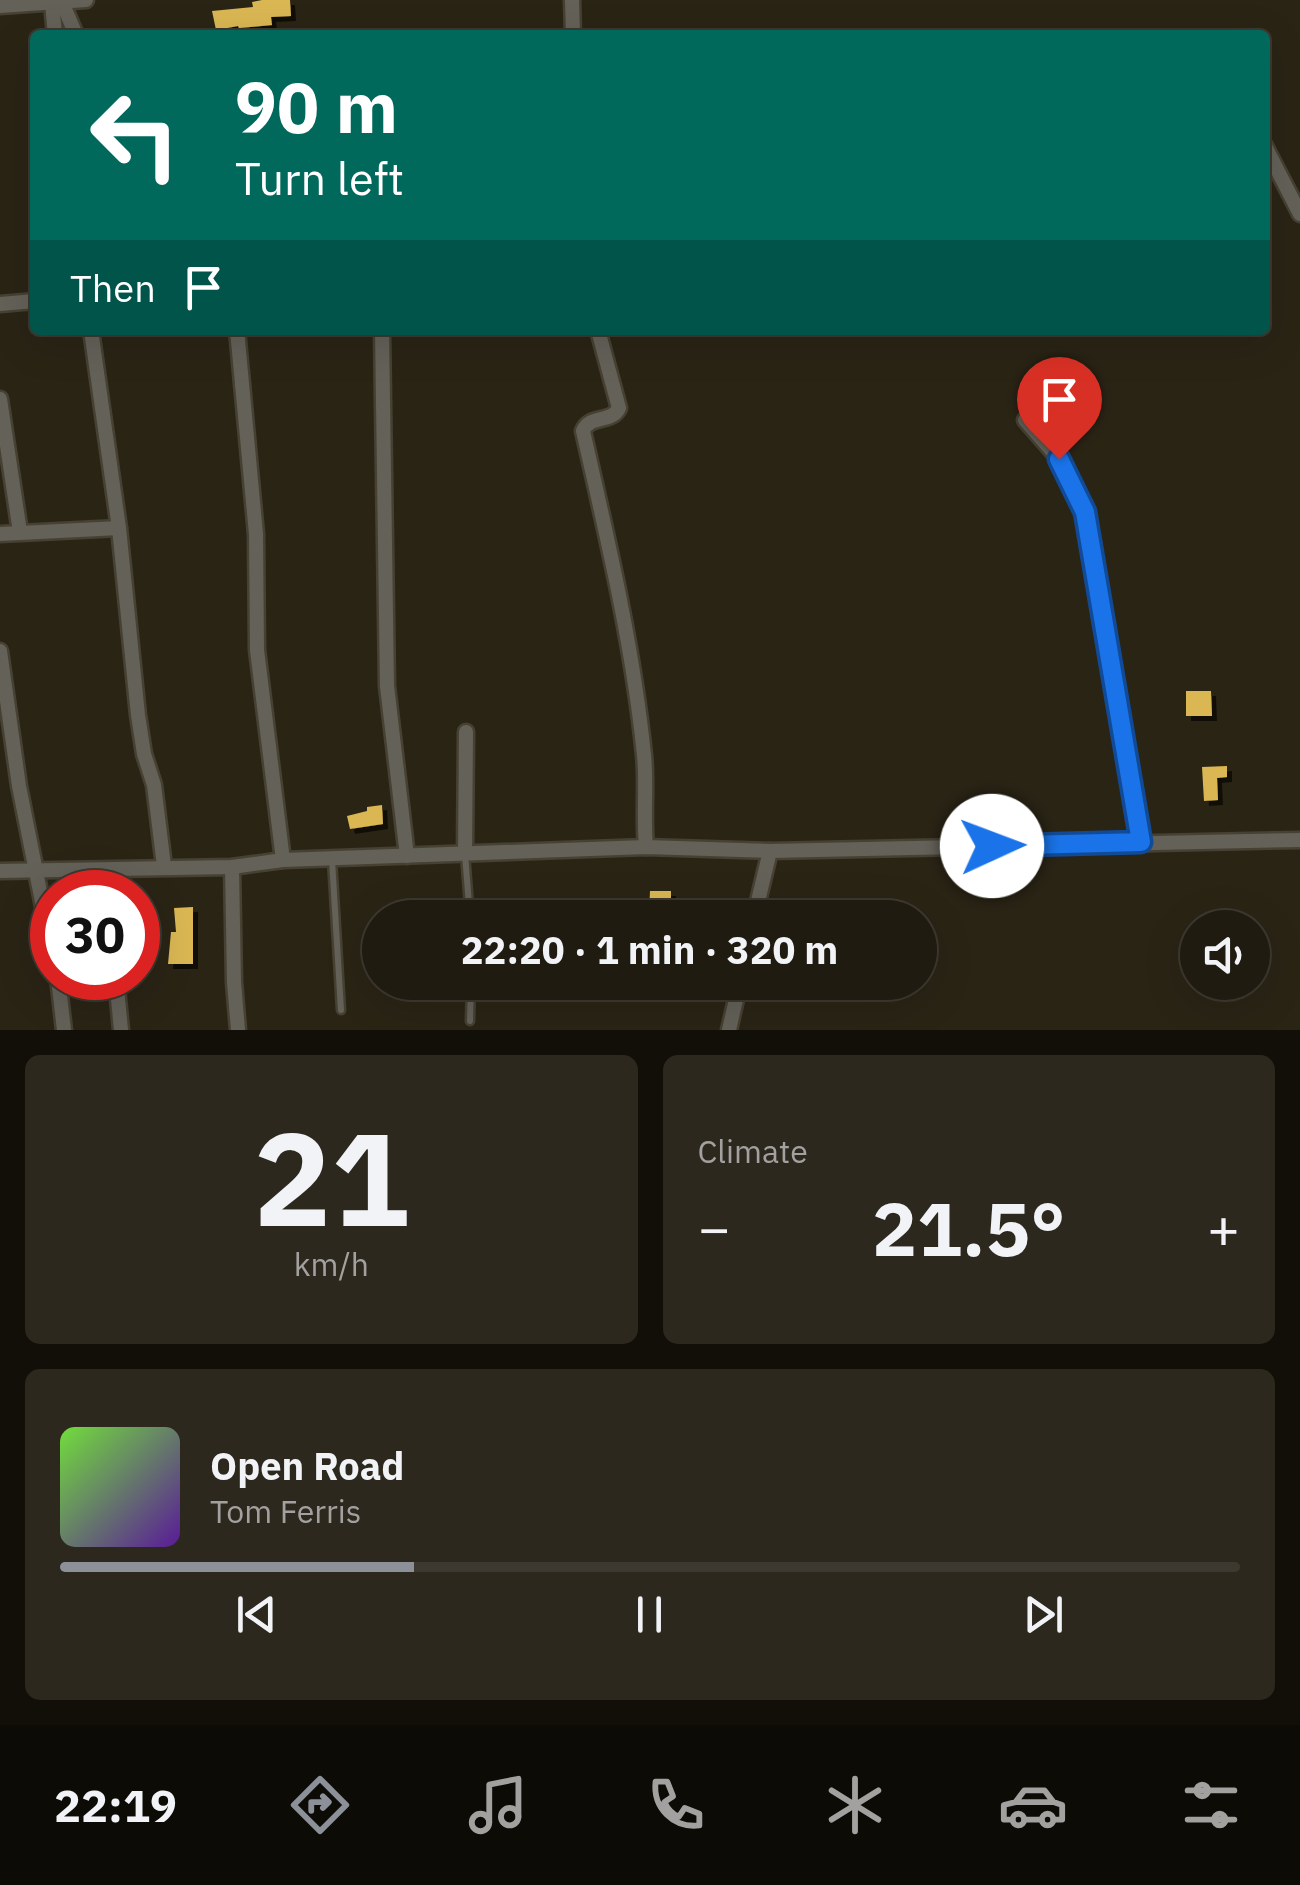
<!DOCTYPE html>
<meta charset="utf-8">
<style>
body{margin:0;font-family:"IBM Plex Sans",sans-serif;background:#2d281e;color:#f1f3f6;height:100vh;display:flex;flex-direction:column;font-size:38px;white-space:nowrap}
*{box-sizing:border-box;margin:0}
p{font-size:32px;color:#a2a19f}
.icon{flex:none;width:55px;height:55px;fill:none;stroke:currentColor;stroke-width:2;stroke-linecap:round;stroke-linejoin:round}
.map{position:relative;height:1030px;overflow:hidden}
.sheet{display:flex;flex-direction:column;gap:25px;padding:25px;background:#120f09;flex:1}
.sheet>*{flex:none}
.guide{position:absolute;left:30px;top:30px;width:1240px;height:305px;border-radius:10px;box-shadow:0 10px 40px #0002,0 0 0 2px #3d3930;background:#00695c;color:#fff;overflow:hidden}
.buttons{position:absolute;left:1180px;top:910px;display:grid;gap:20px}
.buttons a{display:grid;place-items:center;width:90px;height:90px;border-radius:50%;background:#201b10;box-shadow:0 10px 40px #0002,0 0 0 2px #3d3930;font-size:50px}
.speed{position:absolute;left:30px;top:870px;display:flex;gap:20px;font-size:50px;font-weight:700;text-align:center}
.speed>*{display:grid;place-content:center;width:130px;height:130px;border-radius:50%;background:#201b10;box-shadow:0 10px 40px #0002,0 0 0 2px #3d3930;line-height:1}
.speed .limit{border:15px solid #d22;background:#fff;color:#111}
.pin{position:absolute;display:grid;place-items:center;width:85px;height:85px;color:#fff;margin:-102px -42px;border-radius:50% 50% 50% 0;rotate:-45deg;box-shadow:0 0 10px #0007}
.pin .icon{rotate:45deg}
.me{position:absolute;width:110px;margin:-55px;rotate:88deg;stroke-linejoin:round;filter:drop-shadow(0 0 8px #0008)}
.turn{display:flex;align-items:center;gap:35px;height:210px;padding:0 40px;font-size:45px}
.turn .icon{width:130px;height:130px;stroke-width:2.5}
.turn b{display:block;font-size:70px;line-height:85px}
.then{display:flex;align-items:center;height:95px;padding:0 40px;background:#0003;gap:20px;font-size:38px}
.big{font-size:75px;font-weight:800;line-height:1.1}
.sheet .card{flex:1;display:flex;flex-direction:column;justify-content:center;gap:15px;min-width:0;padding:0 35px;border-radius:15px;background:#2d281e}
.sheet .dial{align-items:center;gap:0}
.dial b{font-size:130px;line-height:1}
.song{display:flex;align-items:center;gap:30px}
.cover{width:120px;height:120px;border-radius:15px;background:linear-gradient(135deg,hsl(100 70% 55%),hsl(270 70% 35%))}
.played{height:10px;border-radius:5px;background:linear-gradient(90deg,#8c9099 30%,#3d3930 30%)}
.keys{display:flex;justify-content:space-around;direction:ltr}
.heat{display:flex;justify-content:space-between;align-items:center;font-size:55px;direction:ltr}
.sheet .tiles{flex:1;display:grid;gap:25px;grid-template-columns:1fr 1fr}
.card:last-child{grid-column:span 2}
.trip{position:absolute;left:362px;top:900px;width:575px;height:100px;border-radius:50px;background:#201b10;box-shadow:0 10px 40px #0002,0 0 0 2px #3d3930;font-weight:800;line-height:100px;text-align:center}
.dock{display:flex;height:160px;justify-content:space-around;align-items:center;background:#0d0b06;color:#a2a19f}
.dock .icon{width:70px;height:70px}
.dock .active{color:#8c9099}
.dock b{font-size:45px;color:#f1f3f6}
.map>svg:first-child{display:block}
.building{fill:#dab752;filter:url(#shadow)}
.lines{fill:none;stroke-linecap:round;stroke-linejoin:round}
.lane-casing{stroke:#464132;stroke-width:11}
.street-casing{stroke:#464132;stroke-width:19}
.lane{stroke:#646159;stroke-width:6}
.street{stroke:#646159;stroke-width:14}
.route-casing{stroke:#114b97;stroke-width:25}
.route{stroke:#1a73e8;stroke-width:18}
</style>
<div class="map">
<svg width="1300" height="1030" viewBox="0 0 1300 1030">
<defs>
<filter id="shadow"><feDropShadow dx="5" dy="5" stdDeviation="0" flood-color="#0009"/></filter>
</defs>
<rect width="100%" height="100%" fill="#2a2415"/>
<g class="building">
<polygon points="262,0 290,0 291,16 271,17 272,25 239,28 238,26 216,30 212,11 253,7 252,2"/>
<polygon points="1186,691 1211,691 1212,716 1186,716"/>
<polygon points="1227,766 1227,777 1217,778 1218,800 1204,801 1202,767"/>
<polygon points="382,805 383,824 350,829 347,816 367,811 367,807"/>
<polygon points="650,891 671,891 671,918 654,918 654,912 649,912"/>
<polygon points="193,907 193,964 168,964 171,932 176,932 174,908"/>
</g>
<g class="lines">
<defs>
<g id="lane">
<polyline points="465,854 470,918"/>
<polyline points="332,860 341,1010"/>
<polyline points="470,1021 471,982"/>
</g>
<g id="street">
<polyline points="572,0 573,35"/>
<polyline points="62,2 76,35"/>
<polyline points="52,3 55,35"/>
<polyline points="0,6 86,0"/>
<polyline points="1265,146 1300,214"/>
<polyline points="0,304 35,301"/>
<polyline points="91,330 119,528 138,715 144,754 154,785 164,866"/>
<polyline points="237,330 256,534 257,650 283,860"/>
<polyline points="382,330 387,686 407,856"/>
<path d="M 598,330 L 619,408 C 611,424 590,414 583,431 C 607,537 633,646 644,755 C 647,785 643,816 646,847"/>
<polyline points="0,399 20,532"/>
<polyline points="1025,420 1059,459 1085,512 1141,842"/>
<polyline points="0,534 119,528"/>
<polyline points="0,651 19,786 52,952"/>
<polyline points="465,854 466,732"/>
<polyline points="232,867 234,982 238,1030"/>
<polyline points="0,871 232,867 283,860 646,847 770,851 1300,840"/>
<polyline points="106,871 108,892"/>
<polyline points="754,918 770,851"/>
<polyline points="58,978 64,1030"/>
<polyline points="116,978 121,1030"/>
<polyline points="729,1030 740,982"/>
</g>
</defs>
<use href="#lane" class="lane-casing"/>
<use href="#street" class="street-casing"/>
<use href="#lane" class="lane"/>
<use href="#street" class="street"/>
</g>
<g class="lines">
<defs>
<polyline id="route" points="992,846 1141,842 1085,512 1059,459"/>
</defs>
<use href="#route" class="route-casing"/>
<use href="#route" class="route"/>
</g>
</svg>
<div class="buttons">
<a><svg class="icon" aria-label="sound" viewBox="0 0 24 24"><path d="M4 9h4l5-4v14l-5-4H4zM17 9q2 3 0 6"/></svg></a>
</div>
<div class="speed"><div class="limit">30</div></div>
<div class="pin" style="left:1059px;top:459px;background:#d93025"><svg class="icon" aria-label="arrive" viewBox="0 0 24 24"><path d="M6 21V4h12l-3 4 3 4H6"/></svg></div>
<svg class="me" style="left:992px;top:846px" viewBox="-20 -20 40 40"><circle r="19" fill="#fff"/><path d="M0-13L10 11 0 6-10 11z" fill="#1a73e8"/></svg>
<div class="trip">22:20 · 1 min · 320 m</div>
<div class="guide">
<div class="turn"><svg class="icon" aria-label="left" viewBox="0 0 24 24"><path d="M17 20v-9H6M10 6l-5 5 5 5"/></svg><div><b>90 m</b>Turn left</div></div>
<div class="then">Then<svg class="icon" aria-label="arrive" viewBox="0 0 24 24"><path d="M6 21V4h12l-3 4 3 4H6"/></svg></div>
</div>
</div>
<section class="sheet">
<div class="tiles">
<div class="card dial"><b>21</b><p>km/h</p></div>
<div class="card"><p>Climate</p>
<div class="heat"><a>−</a><b class="big">21.5°</b><a>+</a></div>
</div>
<div class="card">
<div class="song"><i class="cover"></i><div><b>Open Road</b><p>Tom Ferris</p></div></div>
<div class="played"></div>
<div class="keys"><svg class="icon" aria-label="previous" viewBox="0 0 24 24"><path d="M18 5L8 12l10 7zM5 5v14"/></svg><svg class="icon" aria-label="pause" viewBox="0 0 24 24"><path d="M8 5v14M16 5v14"/></svg><svg class="icon" aria-label="next" viewBox="0 0 24 24"><path d="M6 5l10 7-10 7zM19 5v14"/></svg></div>
</div>
</div>
</section>
<nav class="dock">
<b>22:19</b>
<svg class="icon active" aria-label="directions" viewBox="0 0 24 24"><path d="M12 3l9 9-9 9-9-9zM9 14v-3h6M13 9l2 2-2 2"/></svg>
<svg class="icon" aria-label="music" viewBox="0 0 24 24"><path d="M9 18V5l10-2v13"/><circle cx="6" cy="18" r="3"/><circle cx="16" cy="16" r="3"/></svg>
<svg class="icon" aria-label="phone" viewBox="0 0 24 24"><path d="M5 4h4l2 5-3 2q2 4 5 5l2-3 5 2v4C11 20 4 13 5 4z"/></svg>
<svg class="icon" aria-label="climate" viewBox="0 0 24 24"><path d="M12 3v18M4 7l16 10M4 17L20 7"/></svg>
<svg class="icon" aria-label="car" viewBox="0 0 24 24"><path d="M5 17H2v-5l4-1 3-4h7l3 4 3 1v5h-3M9 17h6M6 11h13"/><circle cx="7" cy="17" r="2"/><circle cx="17" cy="17" r="2"/></svg>
<svg class="icon" aria-label="filters" viewBox="0 0 24 24"><path d="M4 7h16M4 17h16"/><circle cx="9" cy="7" r="2"/><circle cx="15" cy="17" r="2"/></svg>
</nav>
